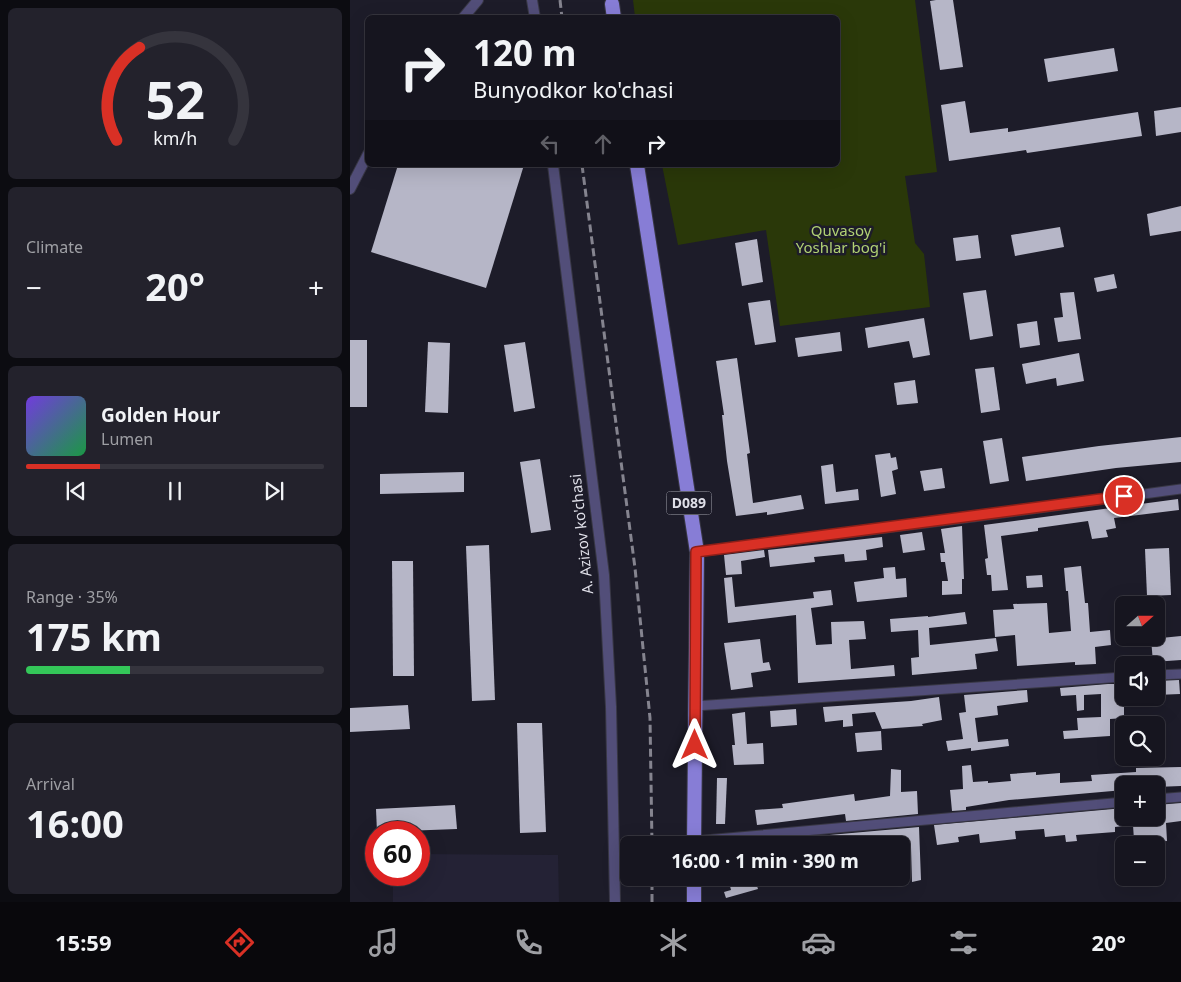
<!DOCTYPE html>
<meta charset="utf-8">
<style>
body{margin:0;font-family:"Noto Sans",sans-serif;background:#23222c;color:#f1f3f6;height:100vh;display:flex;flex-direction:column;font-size:19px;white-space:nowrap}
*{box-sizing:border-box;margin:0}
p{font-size:16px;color:#9e9fa4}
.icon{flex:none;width:28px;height:28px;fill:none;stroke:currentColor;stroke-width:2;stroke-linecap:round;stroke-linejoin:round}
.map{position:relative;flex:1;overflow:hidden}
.panel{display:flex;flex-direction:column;gap:8px;padding:8px;background:#0c0c11;width:350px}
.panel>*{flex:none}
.hud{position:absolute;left:15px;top:15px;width:475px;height:152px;border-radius:8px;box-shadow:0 5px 20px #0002,0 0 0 1px #35343d;background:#16151f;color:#f1f3f6;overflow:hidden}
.needle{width:32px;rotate:69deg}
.fabs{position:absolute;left:765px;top:596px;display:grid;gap:10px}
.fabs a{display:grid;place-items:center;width:50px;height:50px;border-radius:8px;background:#16151f;box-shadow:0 5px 20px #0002,0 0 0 1px #35343d;font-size:25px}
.speed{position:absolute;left:15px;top:821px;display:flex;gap:10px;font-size:25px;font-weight:700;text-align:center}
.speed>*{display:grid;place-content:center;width:65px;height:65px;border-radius:50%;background:#16151f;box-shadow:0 5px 20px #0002,0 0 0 1px #35343d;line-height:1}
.speed .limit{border:8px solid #d22;background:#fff;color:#111}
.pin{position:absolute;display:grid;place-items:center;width:42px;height:42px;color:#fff;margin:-21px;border:2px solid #fff;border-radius:50%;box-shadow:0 1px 5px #0007}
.me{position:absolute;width:55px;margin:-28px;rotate:0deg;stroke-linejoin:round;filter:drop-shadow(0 0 4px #0008)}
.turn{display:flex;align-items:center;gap:18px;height:105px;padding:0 25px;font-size:22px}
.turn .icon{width:65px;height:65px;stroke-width:2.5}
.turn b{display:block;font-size:35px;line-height:42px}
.lanes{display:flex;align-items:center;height:48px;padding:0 25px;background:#0003;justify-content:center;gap:25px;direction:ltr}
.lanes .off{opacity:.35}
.big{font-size:38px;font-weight:700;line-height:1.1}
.panel .widget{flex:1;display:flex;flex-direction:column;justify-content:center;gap:8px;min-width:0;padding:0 18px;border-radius:8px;background:#23222c}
.panel .dial{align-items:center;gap:0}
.dial svg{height:130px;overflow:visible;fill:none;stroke:#35343d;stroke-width:7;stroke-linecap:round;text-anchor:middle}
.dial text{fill:#f1f3f6;stroke:none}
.song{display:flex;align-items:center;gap:15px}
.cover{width:60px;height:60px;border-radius:8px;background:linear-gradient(135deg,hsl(260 70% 55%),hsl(140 70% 35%))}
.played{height:5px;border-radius:2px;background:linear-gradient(90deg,#d93025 25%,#35343d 25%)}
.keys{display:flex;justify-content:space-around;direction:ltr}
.heat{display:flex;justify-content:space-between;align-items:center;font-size:28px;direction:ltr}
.charge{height:8px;border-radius:4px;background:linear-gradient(90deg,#34c759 35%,#35343d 0)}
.trip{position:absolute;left:270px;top:836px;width:290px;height:50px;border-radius:8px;background:#16151f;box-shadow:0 5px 20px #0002,0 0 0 1px #35343d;font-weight:700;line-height:50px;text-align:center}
.menu{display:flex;height:80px;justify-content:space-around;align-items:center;background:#09080c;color:#9e9fa4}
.menu .icon{width:35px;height:35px}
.menu .selected{color:#d93025}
.menu b{font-size:22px;color:#f1f3f6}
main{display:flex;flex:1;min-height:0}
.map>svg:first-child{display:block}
.built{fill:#242235}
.green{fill:#2a3809}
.building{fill:#b6b6c7}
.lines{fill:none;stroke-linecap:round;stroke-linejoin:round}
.minor-casing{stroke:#383744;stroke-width:11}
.tertiary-casing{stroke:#383744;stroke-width:12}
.primary-casing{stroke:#383744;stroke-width:16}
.minor{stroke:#524e79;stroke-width:9}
.tertiary{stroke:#524e79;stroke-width:10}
.primary{stroke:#877dd6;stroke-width:14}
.rail{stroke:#85848f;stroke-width:3;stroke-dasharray:8 4;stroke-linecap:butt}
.route-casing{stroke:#8d1f18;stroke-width:12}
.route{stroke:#d93025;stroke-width:9}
.labels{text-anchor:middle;stroke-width:5;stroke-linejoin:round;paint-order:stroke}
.shield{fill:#1d1c29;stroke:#a5a4af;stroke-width:1}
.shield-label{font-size:14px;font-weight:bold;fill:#dfdfe8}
.park-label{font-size:15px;fill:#b1d174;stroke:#1d1c29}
.street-label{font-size:15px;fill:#dfdfe8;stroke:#1d1c29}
</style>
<main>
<section class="panel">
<div class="widget dial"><svg viewBox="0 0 100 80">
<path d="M14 69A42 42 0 1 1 86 69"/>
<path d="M14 69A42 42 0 0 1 28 12" stroke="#d93025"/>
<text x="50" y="56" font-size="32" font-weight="700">52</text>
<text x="50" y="72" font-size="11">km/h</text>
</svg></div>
<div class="widget"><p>Climate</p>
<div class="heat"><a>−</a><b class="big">20°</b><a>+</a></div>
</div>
<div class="widget">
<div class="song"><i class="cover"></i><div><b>Golden Hour</b><p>Lumen</p></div></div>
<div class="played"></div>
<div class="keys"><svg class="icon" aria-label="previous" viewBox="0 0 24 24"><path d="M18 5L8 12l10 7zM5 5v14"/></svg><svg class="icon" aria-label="pause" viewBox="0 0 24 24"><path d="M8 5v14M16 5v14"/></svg><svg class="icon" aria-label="next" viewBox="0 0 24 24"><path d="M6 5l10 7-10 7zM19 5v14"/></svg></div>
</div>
<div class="widget"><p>Range · 35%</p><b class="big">175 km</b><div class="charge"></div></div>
<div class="widget"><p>Arrival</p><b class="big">16:00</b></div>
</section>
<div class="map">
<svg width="831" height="902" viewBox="0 0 831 902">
<rect width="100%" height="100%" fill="#1d1c29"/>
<polygon class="built" points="69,854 208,855 209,902 43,902 43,875 69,875"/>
<polygon class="green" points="283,0 565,0 587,172 555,176 565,243 574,254 580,307 430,326 416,230 328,245 312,165 488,165 488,18 285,17"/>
<g class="building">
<polygon points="586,0 603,0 613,67 590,70 580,1"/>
<polygon points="764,48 768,71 698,82 694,59"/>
<polygon points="615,101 620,133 658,128 658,132 788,112 792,136 677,153 676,150 599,161 591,105"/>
<polygon points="831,107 831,132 806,136 804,111"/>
<polygon points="48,165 174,165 136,288 21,252"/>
<polygon points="831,206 831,231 800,236 797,214"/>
<polygon points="710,227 714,247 665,256 661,235"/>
<polygon points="628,235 631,258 606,261 603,238"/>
<polygon points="407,239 413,282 392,286 385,243"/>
<polygon points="764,274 767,288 747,292 744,278"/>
<polygon points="636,290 643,336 620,340 613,293"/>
<polygon points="724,292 731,339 708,342 704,318 713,317 710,293"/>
<polygon points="420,300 426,342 405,345 398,303"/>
<polygon points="574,318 580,355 563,358 559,341 518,348 515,328"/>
<polygon points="687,321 690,345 670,348 667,324"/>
<polygon points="490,332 492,351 448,357 445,338"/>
<rect x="0" y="340" width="17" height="67"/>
<polygon points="78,342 100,343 98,413 75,412"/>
<polygon points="175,342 185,408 164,412 154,345"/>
<polygon points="729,353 734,381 707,386 706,378 676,384 672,364"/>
<polygon points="387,358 400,453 397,454 403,503 451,495 454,509 417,515 417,512 386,516 377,461 372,415 374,415 366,361"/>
<polygon points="644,367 650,410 631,413 625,369"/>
<polygon points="565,380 568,403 547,405 544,383"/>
<polygon points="831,437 831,462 766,468 676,481 672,457 749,446"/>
<polygon points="652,438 659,481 640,484 633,441"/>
<polygon points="540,453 541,458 546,457 548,469 542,471 546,494 531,497 525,455"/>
<polygon points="190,459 201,530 181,533 170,462"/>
<polygon points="483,464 486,492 508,489 509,500 475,504 471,466"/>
<polygon points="592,468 595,488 574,491 570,471"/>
<polygon points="114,472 114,492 30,494 30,474"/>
<polygon points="828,499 829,510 764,518 766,528 756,530 758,537 742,539 738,521 688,528 688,531 651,536 658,590 642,591 641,575 637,575 635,559 638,558 634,525"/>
<polygon points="612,526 614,579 612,579 612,594 592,595 592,581 598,581 595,562 591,562 590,553 595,553 591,529"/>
<polygon points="572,532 575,550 553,553 550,535"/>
<polygon points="532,537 533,547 516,550 517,560 495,562 494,554 464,557 465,562 420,567 418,550"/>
<polygon points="139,545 145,700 122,701 116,546"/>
<polygon points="819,548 821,595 797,596 795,549"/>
<polygon points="414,550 415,557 391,561 392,574 376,575 374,555"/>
<polygon points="42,561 63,561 64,676 43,676"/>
<polygon points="731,566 735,603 738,603 740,632 760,630 761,645 745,647 746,664 725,665 725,662 667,666 665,635 645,637 643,610 664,609 663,604 697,603 699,633 721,631 718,591 716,591 714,568"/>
<polygon points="545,567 546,579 556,578 557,597 507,602 504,582 534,578 533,568"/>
<polygon points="692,575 693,587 677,588 676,576"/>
<polygon points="382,577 385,607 464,598 463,592 481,590 483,605 461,608 466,645 482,644 481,622 514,621 516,639 499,640 501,669 544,665 545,676 448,683 446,615 378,623 374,578"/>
<polygon points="615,612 617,624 579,628 580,645 646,638 648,651 625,654 627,669 562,675 561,658 569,657 568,630 541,632 540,619 578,616 578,617"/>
<polygon points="831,636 831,660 803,662 801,639"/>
<polygon points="410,639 413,663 419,662 421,670 401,673 403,687 381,690 374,643"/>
<polygon points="829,680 830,694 806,695 806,681"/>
<polygon points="758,684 774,684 774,718 760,719 760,736 714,739 713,731 728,730 727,718 751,717 751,694 734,695 734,710 727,711 726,695 711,696 710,688"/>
<polygon points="677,690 678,702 647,706 648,715 625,718 628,742 658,739 659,746 621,751 621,748 598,751 596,741 613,739 609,713 616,712 614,695"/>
<polygon points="589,697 592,720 572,724 573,726 532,729 525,712 502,714 503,726 493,727 493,720 475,722 473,707 561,701"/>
<polygon points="58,705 60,729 0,732 0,708"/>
<polygon points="446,709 447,725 421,727 420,711"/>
<polygon points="395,712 397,744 413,743 414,764 384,765 382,745 385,745 382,714"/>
<polygon points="167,723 192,723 196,832 170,833"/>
<polygon points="531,731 532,750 507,752 505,733"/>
<polygon points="621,765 623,782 638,781 638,783 661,781 660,774 686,772 686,775 710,773 710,783 742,781 741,775 786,772 786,768 831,767 831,786 806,787 806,785 774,785 774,790 659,800 616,807 616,810 602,811 600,790 613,789 612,766"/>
<polygon points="541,769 551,770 551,792 567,791 568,814 496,821 495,814 407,825 405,810 433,808 432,804 504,794 505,801 540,796"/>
<polygon points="367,778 377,778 375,824 366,824"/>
<polygon points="831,803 831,821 816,823 817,841 804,842 803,838 784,840 783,825 765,827 765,832 726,835 727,841 716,842 715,835 695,837 694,829 665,831 666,839 630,843 629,834 608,837 609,842 587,845 584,825 774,808 774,818 806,818 806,805"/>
<polygon points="105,805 107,829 27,832 26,809"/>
<polygon points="569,827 571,880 562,882 561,847 551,848 551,845 468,845 468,836"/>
<polygon points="378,878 393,878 395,884 405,880 408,889 376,898 374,892 381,890"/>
</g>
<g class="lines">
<defs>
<g id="minor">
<polyline points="347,552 623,517 831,489"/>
<polyline points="806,675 831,674"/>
<polyline points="345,706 774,677"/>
<polyline points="806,799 831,797"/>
<polyline points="344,841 774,802"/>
</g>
<g id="tertiary">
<polyline points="182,0 185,18"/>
<polyline points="113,18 128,0"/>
<polyline points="203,165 254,575 261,707 265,902"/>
<polyline points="0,189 18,154"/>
</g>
<g id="primary">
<polyline points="262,4 264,18"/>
<polyline points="287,165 347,552 344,845"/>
<polyline points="344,902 344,878"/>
</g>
</defs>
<use href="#minor" class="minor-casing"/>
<use href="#tertiary" class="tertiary-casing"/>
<use href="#primary" class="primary-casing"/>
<use href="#minor" class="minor"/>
<use href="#tertiary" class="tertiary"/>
<use href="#primary" class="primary"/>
<g class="rail">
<polyline points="210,0 212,18"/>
<polyline points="232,165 285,568 300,718 302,845"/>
<polyline points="302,902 302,878"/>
</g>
</g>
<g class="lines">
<defs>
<polyline id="route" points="345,745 346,552 774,496"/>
</defs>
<use href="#route" class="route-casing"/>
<use href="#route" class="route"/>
</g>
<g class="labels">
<rect class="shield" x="316.5" y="491.5" width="45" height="23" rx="4"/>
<g class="shield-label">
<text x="339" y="508">D089</text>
</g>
<g class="park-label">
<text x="491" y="236">Quvasoy<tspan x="491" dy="17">Yoshlar bog'i</tspan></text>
</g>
<g class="street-label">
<text transform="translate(232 534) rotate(-96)" y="5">A. Azizov ko'chasi</text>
</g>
</g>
</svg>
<div class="fabs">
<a><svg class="needle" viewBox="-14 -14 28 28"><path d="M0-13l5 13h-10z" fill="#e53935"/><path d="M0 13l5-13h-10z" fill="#9e9fa4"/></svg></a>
<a><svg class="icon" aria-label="sound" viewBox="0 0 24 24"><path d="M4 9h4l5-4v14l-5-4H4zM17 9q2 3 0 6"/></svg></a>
<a><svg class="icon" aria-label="search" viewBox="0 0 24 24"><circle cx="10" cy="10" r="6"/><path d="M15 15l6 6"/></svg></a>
<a>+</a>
<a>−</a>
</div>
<div class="speed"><div class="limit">60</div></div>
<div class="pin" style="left:774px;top:496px;background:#d93025"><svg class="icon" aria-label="arrive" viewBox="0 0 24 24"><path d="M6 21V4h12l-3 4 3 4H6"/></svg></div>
<svg class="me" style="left:345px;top:745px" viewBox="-20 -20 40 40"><path d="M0-17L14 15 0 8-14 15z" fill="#d93025" stroke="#fff" stroke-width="4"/></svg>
<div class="trip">16:00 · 1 min · 390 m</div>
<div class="hud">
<div class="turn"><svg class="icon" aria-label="right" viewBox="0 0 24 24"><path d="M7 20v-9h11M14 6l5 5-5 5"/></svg><div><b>120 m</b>Bunyodkor ko'chasi</div></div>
<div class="lanes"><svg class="icon off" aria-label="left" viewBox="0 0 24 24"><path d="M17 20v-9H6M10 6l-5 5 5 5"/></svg><svg class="icon off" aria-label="ahead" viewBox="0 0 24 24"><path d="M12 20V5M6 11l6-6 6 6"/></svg><svg class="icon" aria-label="right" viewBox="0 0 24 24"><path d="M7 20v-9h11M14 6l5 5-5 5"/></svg></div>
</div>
</div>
</main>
<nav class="menu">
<b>15:59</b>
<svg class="icon selected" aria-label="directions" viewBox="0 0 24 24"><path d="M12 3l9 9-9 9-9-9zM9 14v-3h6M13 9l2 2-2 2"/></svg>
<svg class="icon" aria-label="music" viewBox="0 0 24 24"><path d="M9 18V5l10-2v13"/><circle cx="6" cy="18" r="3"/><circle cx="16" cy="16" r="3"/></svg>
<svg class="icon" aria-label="phone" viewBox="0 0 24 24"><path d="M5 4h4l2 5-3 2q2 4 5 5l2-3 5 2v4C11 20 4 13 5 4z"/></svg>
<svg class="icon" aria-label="climate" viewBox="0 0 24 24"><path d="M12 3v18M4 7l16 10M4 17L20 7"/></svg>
<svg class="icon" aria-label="car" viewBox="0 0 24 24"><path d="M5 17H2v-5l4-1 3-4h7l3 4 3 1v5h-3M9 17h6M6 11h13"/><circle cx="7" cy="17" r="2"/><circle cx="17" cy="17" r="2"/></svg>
<svg class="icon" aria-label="filters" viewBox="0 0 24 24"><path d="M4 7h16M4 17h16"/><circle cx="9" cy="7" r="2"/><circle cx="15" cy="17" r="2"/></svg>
<b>20°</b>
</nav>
